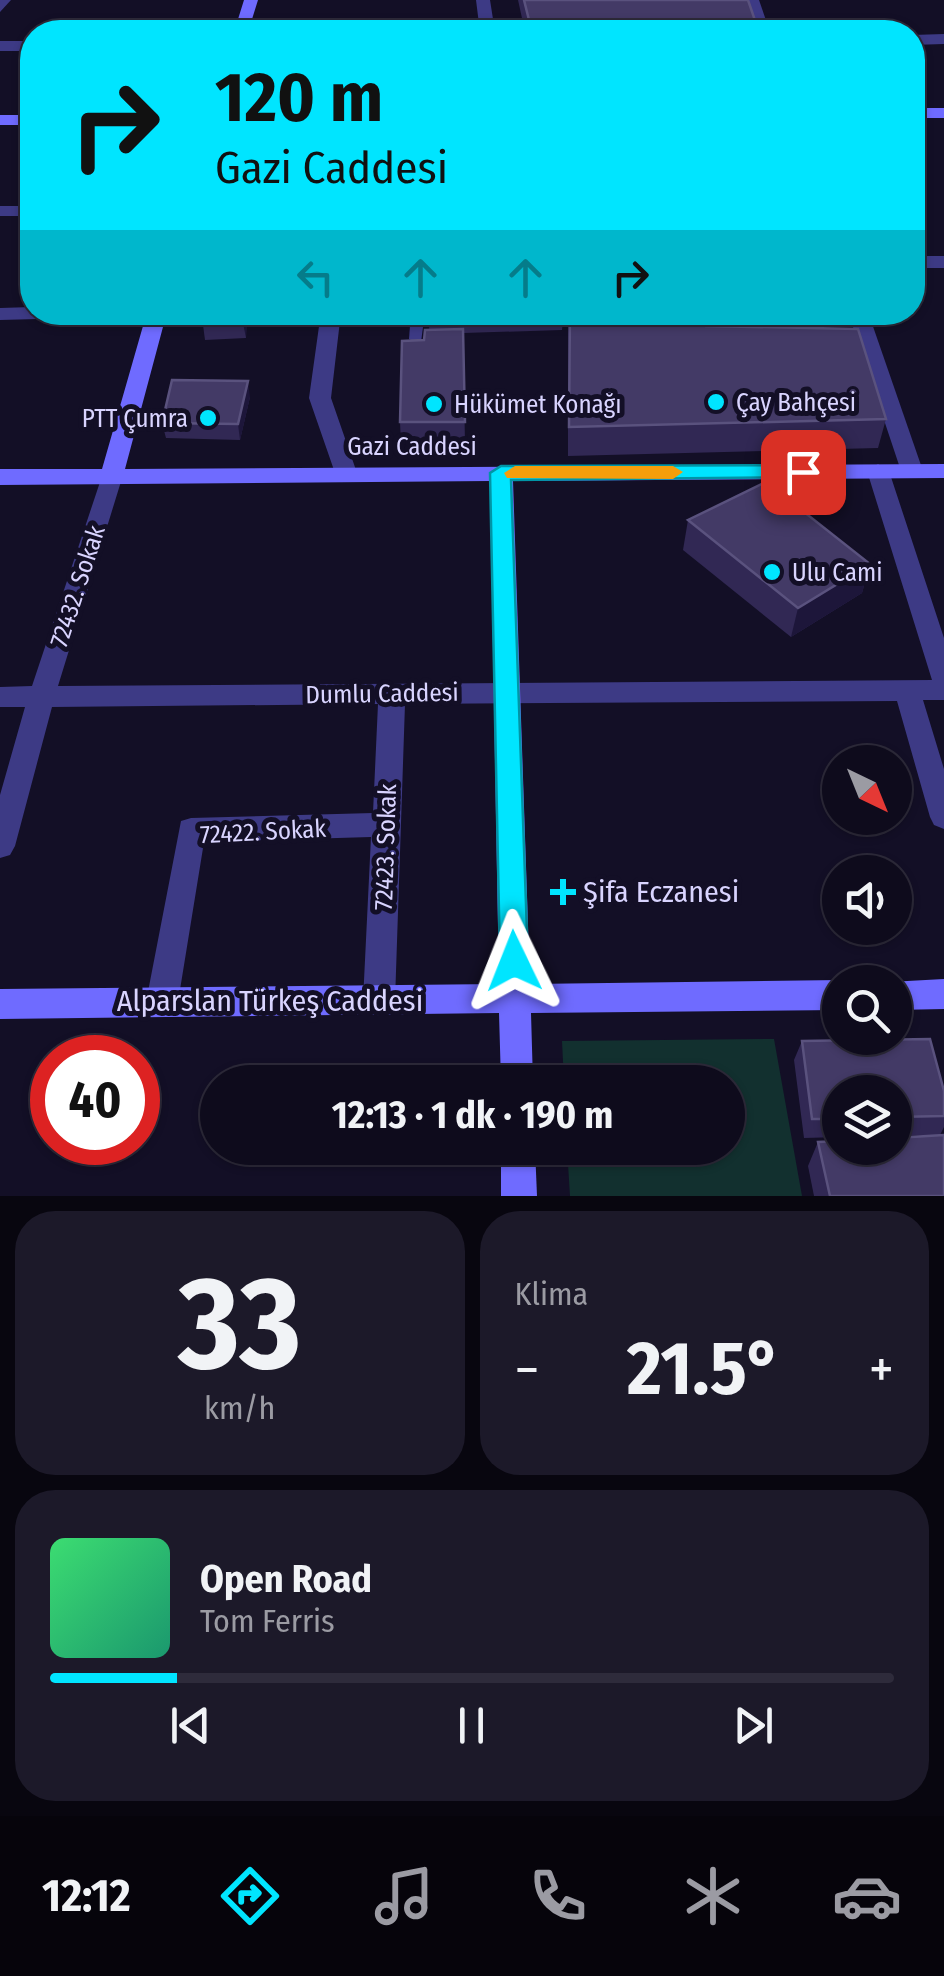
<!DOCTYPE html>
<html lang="tr">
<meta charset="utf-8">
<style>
body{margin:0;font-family:"Fira Sans Condensed",sans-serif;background:#1c1929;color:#f1f3f6;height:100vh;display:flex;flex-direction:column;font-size:38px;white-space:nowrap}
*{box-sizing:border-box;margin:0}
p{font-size:32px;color:#9b9ba3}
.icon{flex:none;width:55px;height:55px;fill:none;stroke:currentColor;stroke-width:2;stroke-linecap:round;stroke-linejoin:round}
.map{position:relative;height:1196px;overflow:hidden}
.drawer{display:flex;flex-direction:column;gap:15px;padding:15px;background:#08060f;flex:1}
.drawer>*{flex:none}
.banner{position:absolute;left:20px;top:20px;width:905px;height:305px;border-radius:40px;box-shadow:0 2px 8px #0004,0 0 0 2px #2e2b3b;background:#00e5ff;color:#111;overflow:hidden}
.needle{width:65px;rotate:137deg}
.tools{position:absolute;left:822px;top:745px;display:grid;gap:20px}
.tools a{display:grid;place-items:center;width:90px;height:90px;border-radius:50%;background:#0e0b1c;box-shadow:0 2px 8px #0004,0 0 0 2px #2e2b3b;font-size:50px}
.speed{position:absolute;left:30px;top:1035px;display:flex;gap:20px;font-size:50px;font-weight:700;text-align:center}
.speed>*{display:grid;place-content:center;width:130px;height:130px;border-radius:50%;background:#0e0b1c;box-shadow:0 2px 8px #0004,0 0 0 2px #2e2b3b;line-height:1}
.speed .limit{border:15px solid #d22;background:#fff;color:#111}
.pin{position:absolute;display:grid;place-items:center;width:85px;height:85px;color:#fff;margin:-42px;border-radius:20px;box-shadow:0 5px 15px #0006}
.me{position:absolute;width:110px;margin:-55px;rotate:358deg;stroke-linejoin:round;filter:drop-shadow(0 0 8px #0008)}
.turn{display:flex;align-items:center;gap:35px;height:210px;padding:0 30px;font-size:45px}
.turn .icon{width:130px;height:130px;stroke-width:2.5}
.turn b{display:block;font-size:70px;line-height:85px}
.lanes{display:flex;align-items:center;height:95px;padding:0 30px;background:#0003;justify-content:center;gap:50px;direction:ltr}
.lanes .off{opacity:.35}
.big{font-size:75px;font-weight:700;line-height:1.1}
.drawer .widget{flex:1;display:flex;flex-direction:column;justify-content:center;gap:15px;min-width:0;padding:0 35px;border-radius:40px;background:#1c1929}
.drawer .dial{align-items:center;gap:0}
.dial b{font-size:130px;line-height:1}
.song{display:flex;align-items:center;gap:30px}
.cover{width:120px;height:120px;border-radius:15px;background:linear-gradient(135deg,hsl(140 70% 55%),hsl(160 70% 35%))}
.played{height:10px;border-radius:5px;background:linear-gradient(90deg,#00e5ff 15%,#2e2b3b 15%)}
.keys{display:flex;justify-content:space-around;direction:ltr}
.heat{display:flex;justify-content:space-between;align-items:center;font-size:55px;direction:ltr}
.drawer .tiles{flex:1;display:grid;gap:15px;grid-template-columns:1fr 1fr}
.widget:last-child{grid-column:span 2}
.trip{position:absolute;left:200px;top:1065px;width:545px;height:100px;border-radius:50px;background:#0e0b1c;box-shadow:0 2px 8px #0004,0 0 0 2px #2e2b3b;font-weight:700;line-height:100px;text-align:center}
.tab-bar{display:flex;height:160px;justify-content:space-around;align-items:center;background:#06040b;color:#9b9ba3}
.tab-bar .icon{width:70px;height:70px}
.tab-bar .current{color:#00e5ff}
.tab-bar b{font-size:45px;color:#f1f3f6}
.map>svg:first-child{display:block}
.green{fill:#12302f}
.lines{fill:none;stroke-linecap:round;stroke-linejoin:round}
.lane{fill:#3d3a85;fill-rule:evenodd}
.street{fill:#3d3a85;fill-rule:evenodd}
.secondary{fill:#6f6bff;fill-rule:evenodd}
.wall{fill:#312854}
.shaded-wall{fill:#1d163a}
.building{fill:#433a66;stroke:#5a527e;stroke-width:2.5}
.route{fill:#00e5ff;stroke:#0095a6;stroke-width:2.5}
.slow{fill:#f59e0b}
.poi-dot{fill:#00e5ff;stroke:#130f26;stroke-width:4}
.labels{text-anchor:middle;stroke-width:10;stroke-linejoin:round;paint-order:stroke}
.poi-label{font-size:25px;fill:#d9d4ff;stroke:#130f26;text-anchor:start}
.street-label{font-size:25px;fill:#d9d4ff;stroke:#130f26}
.near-poi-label{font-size:30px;fill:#d9d4ff;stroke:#130f26;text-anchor:start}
.near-street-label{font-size:30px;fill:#d9d4ff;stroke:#130f26}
</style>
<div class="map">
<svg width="944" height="1196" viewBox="0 0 944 1196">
<rect width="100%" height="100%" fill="#130f26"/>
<polygon class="green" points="774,1039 802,1196 570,1196 567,1148 728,1148 728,1082 564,1082 562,1041"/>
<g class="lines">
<polygon class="lane" points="411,312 425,312 421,342 416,343 409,339"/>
<g class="street">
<polygon points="0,0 11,0 0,12"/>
<polygon points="476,0 490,0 495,32 480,32"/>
<polygon points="745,0 759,0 770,32 756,32"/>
<polygon points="944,34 944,44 912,45 912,35"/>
<rect x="0" y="41" width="32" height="10"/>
<rect x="0" y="206" width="32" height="10"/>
<rect x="912" y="256" width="32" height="12"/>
<polygon points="32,307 32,312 84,312 74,318 0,320 0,308"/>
<polygon points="321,312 341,312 331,398 357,473 346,480 335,473 309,398"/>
<polygon points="848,312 868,312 923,471 920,476 904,476 901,471"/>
<polygon points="878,464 889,471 944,638 944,700 923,700 944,769 944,829 934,825 930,817 897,701 405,704 395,1001 390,1011 379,1016 368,1011 363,1001 371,837 204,842 178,1002 173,1012 162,1017 151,1012 146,1002 181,821 191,818 373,813 378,704 52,707 15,846 10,855 0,858 0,795 25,707 0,707 0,687 32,686 104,470 120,470 123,475 58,686 932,680 867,471"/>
</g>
<g class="secondary">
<polygon points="244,0 258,0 248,32 234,32"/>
<rect x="912" y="108" width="32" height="10"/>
<rect x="0" y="115" width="32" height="10"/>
<polygon points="147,312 167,312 125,469 944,464 944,478 513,481 530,984 840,980 846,982 840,982 840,1010 531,1013 533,1082 501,1082 499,1013 0,1019 0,989 499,984 490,481 0,485 0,469 102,469"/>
<polygon points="944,979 944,1009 895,1010 895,982 889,982"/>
<polygon points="501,1148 535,1148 537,1196 501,1196"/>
</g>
</g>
<g class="wall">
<polygon points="518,0 748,0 759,32 525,32"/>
<polygon points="204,312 247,312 246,338 205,340 203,325"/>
<polygon points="254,312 310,312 307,325 256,324"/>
<polygon points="430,312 564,312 562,330 463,333 465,444 401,444 400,422 424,340 429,330"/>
<polygon points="568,312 702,312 706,326 886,419 878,448 568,456"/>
<polygon points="250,397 240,440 166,438 162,423"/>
<polygon points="688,520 870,564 862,593 791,637 683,550"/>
<polygon points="802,1041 944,1091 944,1127 940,1135 895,1136 895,1092 840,1092 840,1137 804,1138 794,1060"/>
<polygon points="818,1142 944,1196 814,1196 808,1166"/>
</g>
<g class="shaded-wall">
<polygon points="244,312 247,312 246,338 243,323"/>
<polygon points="248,381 250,397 240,440 238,424"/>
<polygon points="870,564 862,593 791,637 798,608"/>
</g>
<g class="building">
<polygon points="524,0 748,0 759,32 532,32"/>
<polygon points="204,312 244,312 243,323 203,325"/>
<polygon points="430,312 454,312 454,323 429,324"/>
<polygon points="570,312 702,312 706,326 858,329 886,419 569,427"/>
<polygon points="463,329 465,422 400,422 402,341 424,340 425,330"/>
<polygon points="172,380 248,381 238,424 162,423"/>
<polygon points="766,482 870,564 798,608 688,520"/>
<polygon points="930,1039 944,1091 944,1116 895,1117 895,1092 840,1092 840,1119 812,1119 802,1041"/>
<polygon points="944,1135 944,1196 830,1196 818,1142 840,1141 840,1148 895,1148 895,1138"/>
</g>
<polygon class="route" points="803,465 810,467 813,472 810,477 511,480 528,961 524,970 514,974 504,970 500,961 490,473 501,466"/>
<polygon class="slow" points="515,466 673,466 683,472 673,479 507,478 504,473"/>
<g class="poi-dot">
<circle cx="716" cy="402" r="10"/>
<circle cx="434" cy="404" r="10"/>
<circle cx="208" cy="418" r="10"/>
<circle cx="772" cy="572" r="10"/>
<path d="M558 877h10v10h10v10h-10v10h-10v-10h-10v-10h10z"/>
</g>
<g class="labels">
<g class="poi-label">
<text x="736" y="411">Çay Bahçesi</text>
<text x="454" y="413">Hükümet Konağı</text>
<text x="188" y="427" text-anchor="end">PTT Çumra</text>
<text x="792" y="581">Ulu Cami</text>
</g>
<g class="street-label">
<text x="412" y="455">Gazi Caddesi</text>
<text transform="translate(77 586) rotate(-72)" y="9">72432. Sokak</text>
<text transform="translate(382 693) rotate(-1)" y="9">Dumlu Caddesi</text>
<text transform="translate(263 831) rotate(-3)" y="9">72422. Sokak</text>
<text transform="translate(385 847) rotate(-88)" y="9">72423. Sokak</text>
</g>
<g class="near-poi-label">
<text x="583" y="902">Şifa Eczanesi</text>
</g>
<g class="near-street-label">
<text x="270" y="1011">Alparslan Türkeş Caddesi</text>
</g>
</g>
</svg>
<div class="tools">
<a><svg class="needle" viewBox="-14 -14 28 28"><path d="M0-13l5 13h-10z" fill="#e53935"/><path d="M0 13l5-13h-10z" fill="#9b9ba3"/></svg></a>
<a><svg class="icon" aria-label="sound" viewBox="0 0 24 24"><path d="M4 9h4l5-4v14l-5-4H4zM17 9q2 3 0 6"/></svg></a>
<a><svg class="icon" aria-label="search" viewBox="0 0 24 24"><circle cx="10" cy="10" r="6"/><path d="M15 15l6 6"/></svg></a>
<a><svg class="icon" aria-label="layers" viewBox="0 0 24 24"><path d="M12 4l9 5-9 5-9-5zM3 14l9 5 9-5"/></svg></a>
</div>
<div class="speed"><div class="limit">40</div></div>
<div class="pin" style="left:803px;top:472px;background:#d93025"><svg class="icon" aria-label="arrive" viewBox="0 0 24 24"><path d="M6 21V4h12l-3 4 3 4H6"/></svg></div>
<svg class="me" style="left:514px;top:961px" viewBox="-20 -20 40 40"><path d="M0-17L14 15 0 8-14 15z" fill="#00e5ff" stroke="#fff" stroke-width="4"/></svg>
<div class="trip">12:13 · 1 dk · 190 m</div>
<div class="banner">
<div class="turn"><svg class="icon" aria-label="right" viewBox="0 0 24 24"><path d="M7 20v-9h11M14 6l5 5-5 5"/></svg><div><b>120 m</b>Gazi Caddesi</div></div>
<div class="lanes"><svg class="icon off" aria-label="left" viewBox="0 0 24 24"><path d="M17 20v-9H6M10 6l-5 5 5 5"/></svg><svg class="icon off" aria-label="ahead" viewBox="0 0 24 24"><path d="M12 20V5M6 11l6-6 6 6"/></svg><svg class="icon off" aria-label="ahead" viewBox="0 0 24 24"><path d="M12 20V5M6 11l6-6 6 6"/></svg><svg class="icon" aria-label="right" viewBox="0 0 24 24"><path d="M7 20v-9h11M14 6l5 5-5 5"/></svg></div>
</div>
</div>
<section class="drawer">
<div class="tiles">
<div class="widget dial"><b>33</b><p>km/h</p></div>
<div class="widget"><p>Klima</p>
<div class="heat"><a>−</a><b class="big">21.5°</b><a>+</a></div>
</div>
<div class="widget">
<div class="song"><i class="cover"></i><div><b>Open Road</b><p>Tom Ferris</p></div></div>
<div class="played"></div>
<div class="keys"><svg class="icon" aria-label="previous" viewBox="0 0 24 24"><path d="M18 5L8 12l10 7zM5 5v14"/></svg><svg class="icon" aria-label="pause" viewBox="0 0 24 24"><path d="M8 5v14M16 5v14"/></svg><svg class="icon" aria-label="next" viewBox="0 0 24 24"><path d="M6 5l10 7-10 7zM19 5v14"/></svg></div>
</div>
</div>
</section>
<nav class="tab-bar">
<b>12:12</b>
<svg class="icon current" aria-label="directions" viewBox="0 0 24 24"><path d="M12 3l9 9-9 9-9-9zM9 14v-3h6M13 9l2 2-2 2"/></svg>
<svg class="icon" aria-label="music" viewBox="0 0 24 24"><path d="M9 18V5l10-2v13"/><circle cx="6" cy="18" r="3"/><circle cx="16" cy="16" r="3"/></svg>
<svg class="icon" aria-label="phone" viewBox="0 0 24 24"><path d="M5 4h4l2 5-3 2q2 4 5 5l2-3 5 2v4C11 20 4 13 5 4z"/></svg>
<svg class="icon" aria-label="climate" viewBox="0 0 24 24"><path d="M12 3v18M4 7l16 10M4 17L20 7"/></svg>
<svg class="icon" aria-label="car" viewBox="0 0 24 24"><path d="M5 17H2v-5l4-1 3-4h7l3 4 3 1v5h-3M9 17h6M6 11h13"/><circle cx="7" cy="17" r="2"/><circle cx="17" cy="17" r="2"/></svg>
</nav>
